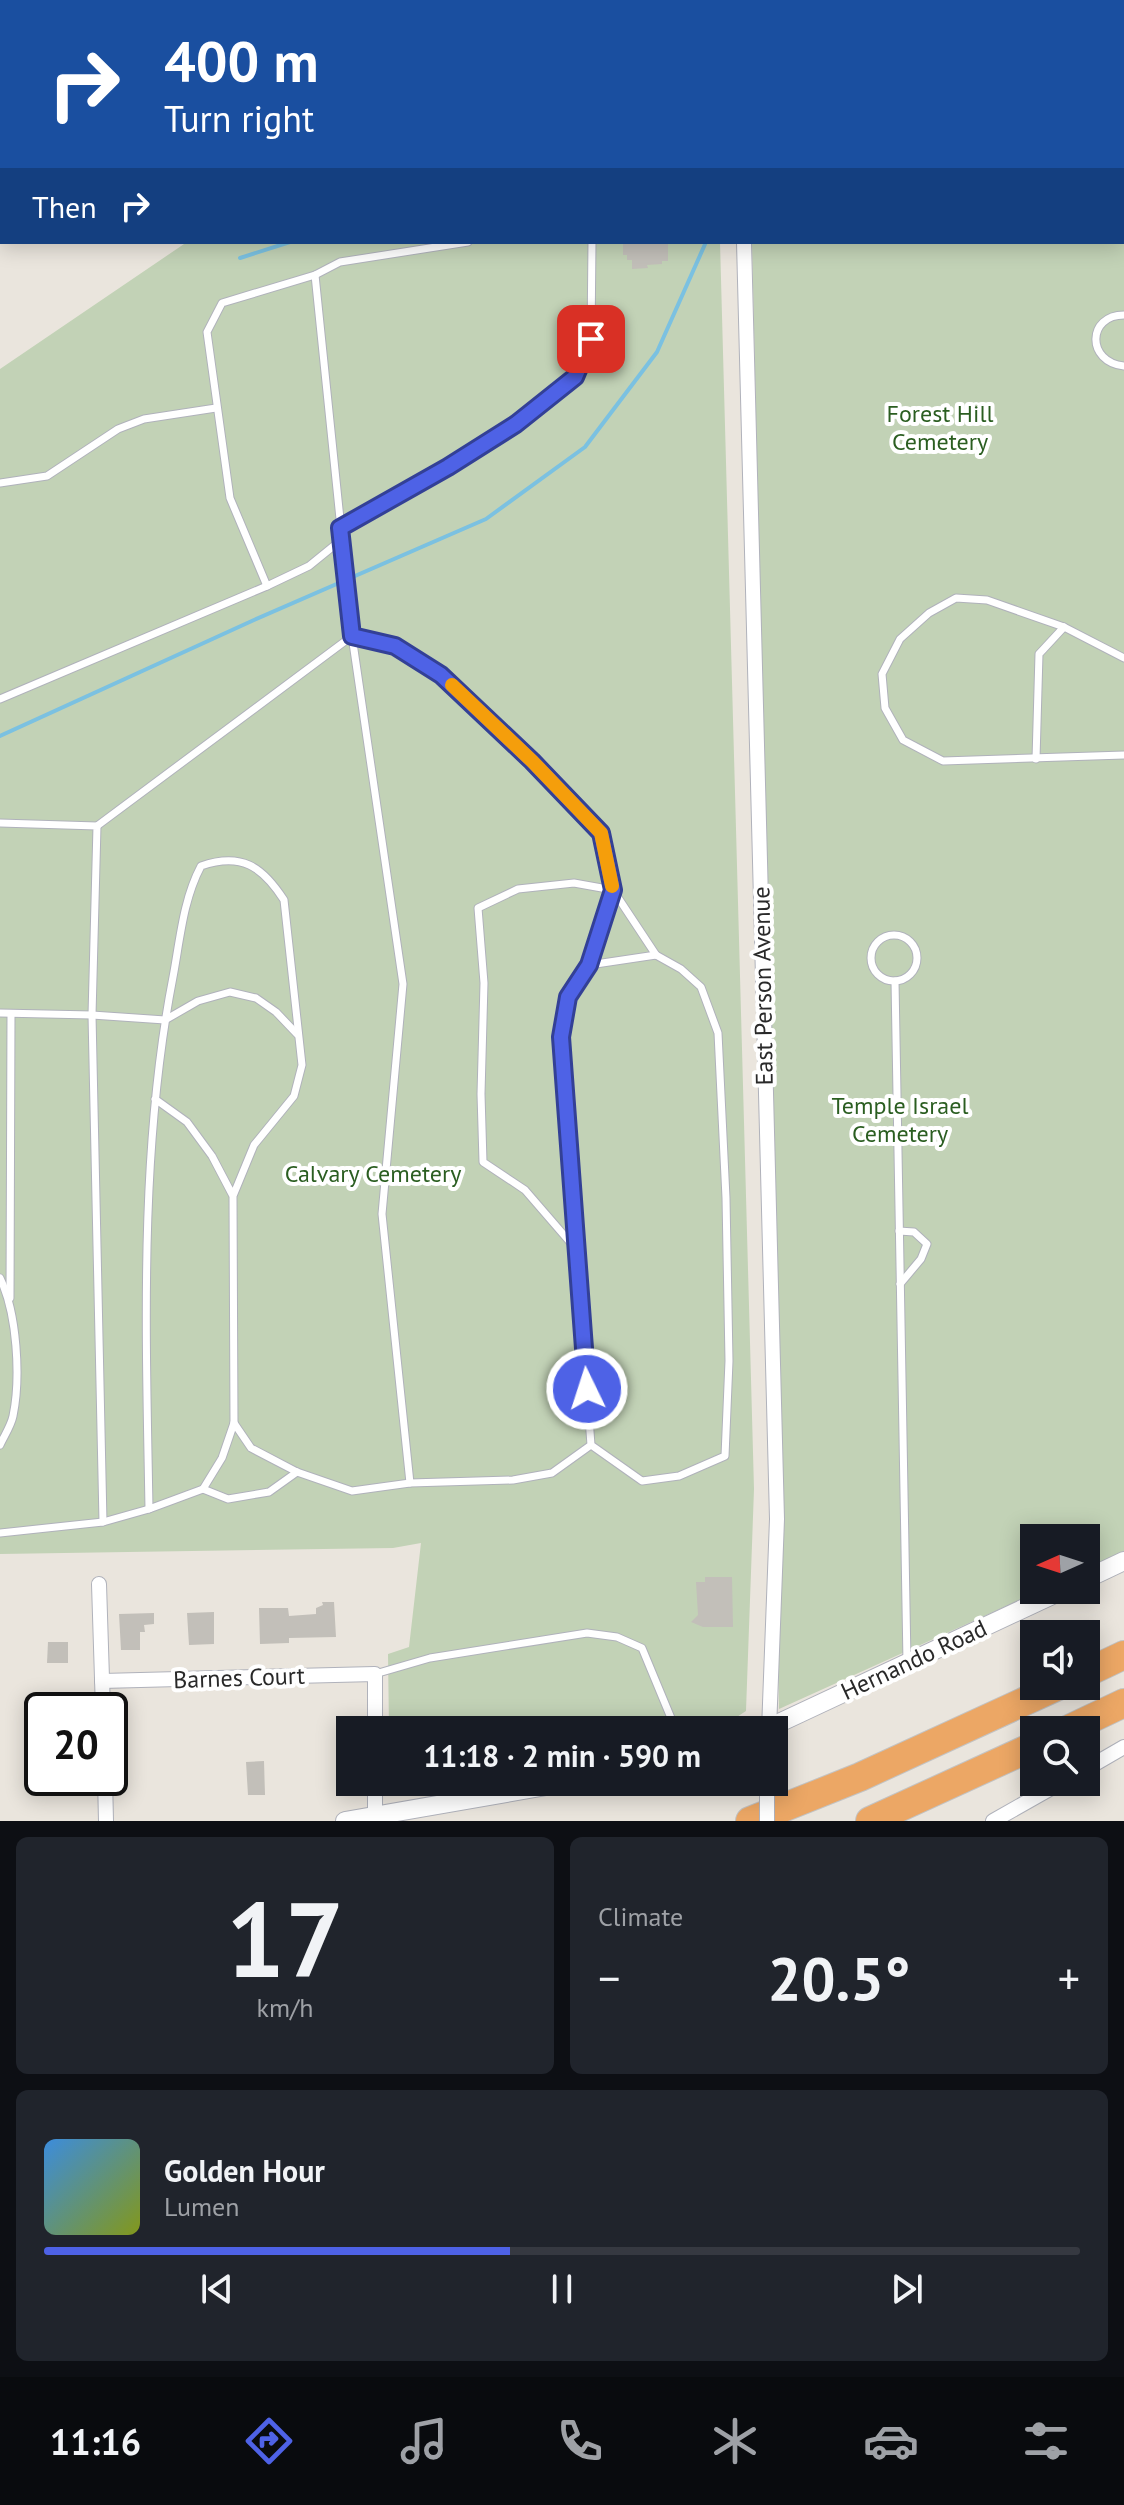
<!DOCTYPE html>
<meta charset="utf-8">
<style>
body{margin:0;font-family:"PT Sans",sans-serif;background:#20242c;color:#f1f3f6;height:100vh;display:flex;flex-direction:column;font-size:30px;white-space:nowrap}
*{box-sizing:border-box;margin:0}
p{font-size:26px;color:#9ea1a6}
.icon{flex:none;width:44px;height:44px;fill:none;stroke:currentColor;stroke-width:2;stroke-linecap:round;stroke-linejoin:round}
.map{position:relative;height:1821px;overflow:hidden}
.drawer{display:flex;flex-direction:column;gap:16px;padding:16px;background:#0d0f14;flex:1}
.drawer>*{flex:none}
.guide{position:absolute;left:0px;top:0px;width:1124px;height:244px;box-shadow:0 4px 20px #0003;background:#1a4fa0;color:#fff;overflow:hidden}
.needle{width:52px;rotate:267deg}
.fabs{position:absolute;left:1020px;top:1524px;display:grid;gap:16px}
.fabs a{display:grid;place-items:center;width:80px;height:80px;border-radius:0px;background:#171b24;box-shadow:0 4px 20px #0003;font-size:40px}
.speed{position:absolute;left:24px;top:1692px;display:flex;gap:16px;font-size:40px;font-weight:700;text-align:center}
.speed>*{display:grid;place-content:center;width:104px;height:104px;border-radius:50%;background:#171b24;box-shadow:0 4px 20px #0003;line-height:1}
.speed .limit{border:4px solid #111;border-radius:12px;background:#fff;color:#111}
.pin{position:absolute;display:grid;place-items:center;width:68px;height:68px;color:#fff;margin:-34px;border-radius:16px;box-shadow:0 4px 12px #0006}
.me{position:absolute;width:88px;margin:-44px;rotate:356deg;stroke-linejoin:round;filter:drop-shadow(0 0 6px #0008)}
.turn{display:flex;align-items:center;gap:28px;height:168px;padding:0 32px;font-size:36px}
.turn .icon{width:104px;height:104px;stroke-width:2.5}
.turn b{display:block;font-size:56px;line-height:68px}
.then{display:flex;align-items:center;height:76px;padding:0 32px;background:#0003;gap:16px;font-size:30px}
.big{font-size:60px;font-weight:700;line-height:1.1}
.drawer .widget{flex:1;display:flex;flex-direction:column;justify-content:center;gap:12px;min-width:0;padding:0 28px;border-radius:12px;background:#20242c}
.drawer .dial{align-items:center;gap:0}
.dial b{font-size:104px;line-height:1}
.song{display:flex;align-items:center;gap:24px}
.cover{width:96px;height:96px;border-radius:12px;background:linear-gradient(135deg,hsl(210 70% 55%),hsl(70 70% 35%))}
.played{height:8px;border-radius:4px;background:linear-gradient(90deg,#4e62e6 45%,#363941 45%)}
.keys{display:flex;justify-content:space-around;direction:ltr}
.heat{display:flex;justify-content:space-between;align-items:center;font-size:44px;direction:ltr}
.drawer .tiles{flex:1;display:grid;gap:16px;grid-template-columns:1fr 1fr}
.widget:last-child{grid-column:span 2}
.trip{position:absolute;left:336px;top:1716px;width:452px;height:80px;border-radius:0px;background:#171b24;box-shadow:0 4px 20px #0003;font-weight:700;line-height:80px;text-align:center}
.tabs{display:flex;height:128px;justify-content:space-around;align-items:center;background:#090b0e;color:#9ea1a6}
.tabs .icon{width:56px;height:56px}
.tabs .active{color:#4e62e6}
.tabs b{font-size:36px;color:#f1f3f6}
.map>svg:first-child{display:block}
.cemetery{fill:#c2d2b6}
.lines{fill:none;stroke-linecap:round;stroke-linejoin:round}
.stream{stroke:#7bc1e1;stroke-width:4}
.building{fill:#c2bfb9}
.service-casing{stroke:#b0b2bb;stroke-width:9}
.minor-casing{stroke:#b0b2bb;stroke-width:16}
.tertiary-casing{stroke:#b0b2bb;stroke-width:20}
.primary-casing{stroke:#c3c3c3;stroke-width:26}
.motorway-casing{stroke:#c3c3c3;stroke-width:30}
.service{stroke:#fff;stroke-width:7}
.minor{stroke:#fff;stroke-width:14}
.tertiary{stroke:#fff;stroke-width:18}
.primary{stroke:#e1cb6b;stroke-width:24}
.motorway{stroke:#eca765;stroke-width:28}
.minor-bridge-casing{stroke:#b0b2bb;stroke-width:16;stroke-linecap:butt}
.minor-bridge{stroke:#fff;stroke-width:14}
.route-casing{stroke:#334096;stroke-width:20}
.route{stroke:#4e62e6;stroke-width:14}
.slow{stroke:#f59e0b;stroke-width:14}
.labels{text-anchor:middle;stroke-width:8;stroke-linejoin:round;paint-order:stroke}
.park-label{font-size:24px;fill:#2b5e21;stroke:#fff}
.street-label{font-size:24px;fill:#292929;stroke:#fff}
</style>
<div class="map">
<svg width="1124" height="1821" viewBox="0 0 1124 1821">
<rect width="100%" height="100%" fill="#eae5dd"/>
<g class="cemetery">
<rect x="243" y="0" width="471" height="2"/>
<polygon points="747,0 1124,0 1124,1551 1086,1569 1086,1538 1034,1538 1034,1590 1042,1590 779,1709 767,894 752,242 1122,242 1122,2"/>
<polygon points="187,242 720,242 754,1489 746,1711 717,1730 389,1730 388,1654 409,1647 421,1543 393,1548 0,1554 0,369"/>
<polygon points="389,1782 473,1782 405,1794"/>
</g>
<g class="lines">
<g class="stream">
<polyline points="240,258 290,242"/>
<polyline points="0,736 254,620 486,519 585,447 657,352 706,242"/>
</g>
</g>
<g class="building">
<polygon points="623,242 668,242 668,261 662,261 662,264 647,265 648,268 632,269 632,260 627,260 627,255 623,255"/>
<polygon points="705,1577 732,1577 733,1627 703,1627 691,1622 698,1615 696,1582 705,1582"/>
<polygon points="322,1602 334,1602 336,1637 289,1638 289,1643 260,1644 259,1608 288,1608 289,1616 316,1614 316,1608 323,1605"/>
<polygon points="214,1612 214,1644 189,1645 187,1613"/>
<polygon points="154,1613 154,1624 144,1625 145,1632 140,1632 140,1650 121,1650 119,1614"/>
<polygon points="48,1642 68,1642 68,1663 47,1663"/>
<polygon points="264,1761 265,1795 248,1795 246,1762"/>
</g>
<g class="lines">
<defs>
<g id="service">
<polyline points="585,0 586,2"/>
<polyline points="843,0 844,2"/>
<polyline points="1122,52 1124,52"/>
<polyline points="315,275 340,262 468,242"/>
<path d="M 1124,315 C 1087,315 1086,362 1124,366"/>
<polyline points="0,483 47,476 118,429 144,419 216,408"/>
<polyline points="340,528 448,467 516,424 575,377 591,339 592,242"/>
<polyline points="267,586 230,498 207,332 222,303 315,275 352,636 395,646 441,675 532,761 601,833 613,890 656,955"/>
<polyline points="1124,658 1064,627 987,600 956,598 929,613 900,639 882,674 885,708 903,740 943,761 1124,755"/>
<polyline points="0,699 267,586 309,566 341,540"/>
<polyline points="1036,759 1039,654 1064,627"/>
<polyline points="0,823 97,826 92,1015 103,1522"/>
<polyline points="97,826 352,636 403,984 382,1214 410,1483 352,1491 297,1472 251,1448 234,1423"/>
<circle cx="894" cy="958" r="23"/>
<polyline points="895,981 907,1662"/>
<polyline points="0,1013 92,1015 165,1020 198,1001 230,992 256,998 276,1012 297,1034"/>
<path d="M 155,1099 L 187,1122 L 212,1156 L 233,1196 L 234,1423 L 222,1458 L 203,1489 L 149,1509 C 146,1332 139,1152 173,977 C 180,940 183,900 201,866 C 241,852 262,866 284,900 L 302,1065 L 294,1096 L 254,1145 L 233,1196"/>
<polyline points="899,1231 914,1232 927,1244 921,1259 900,1284"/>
<polyline points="576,1249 525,1190 483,1162 481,1094 484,983 478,908 518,889 574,883 613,890 589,965"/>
<path d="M 0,1278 C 17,1313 21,1377 13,1416 C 11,1426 4,1436 0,1445"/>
<polyline points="10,1298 11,1014"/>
<polyline points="410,1483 513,1480 552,1473 591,1445 642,1481 679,1476 725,1456 729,1361 726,1198 718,1033 701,987 681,969 656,955 589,965 568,997 561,1037 591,1445"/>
<polyline points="203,1489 228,1499 269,1492 297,1472"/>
<polyline points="0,1533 103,1522 149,1509"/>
<polyline points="375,1674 430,1658 587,1633 617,1637 642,1648 676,1730"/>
</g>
<g id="minor">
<polyline points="733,0 733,2"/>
<polyline points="744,242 777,1519 769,1730"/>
<polyline points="99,1584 103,1710"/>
<polyline points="102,1681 375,1674 375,1730"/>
<polyline points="1086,1769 1124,1747"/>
<polyline points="105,1778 106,1821"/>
<polyline points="375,1818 375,1782"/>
<polyline points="993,1821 1062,1782"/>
</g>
<g id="tertiary">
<polyline points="1086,1579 1124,1561"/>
<polyline points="764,1730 1063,1590"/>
<polyline points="345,1821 569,1782"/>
</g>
<g id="primary">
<polyline points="129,2 134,0"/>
<polyline points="0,59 2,58"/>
</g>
<g id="motorway">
<polyline points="1086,1673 1124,1655"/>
<polyline points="1067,1730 1124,1703"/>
<polyline points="750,1821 860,1777 1058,1686"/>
<polyline points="870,1821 1034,1746"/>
</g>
</defs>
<use href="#service" class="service-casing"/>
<use href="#minor" class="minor-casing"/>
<use href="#tertiary" class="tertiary-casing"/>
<use href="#primary" class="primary-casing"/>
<use href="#motorway" class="motorway-casing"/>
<use href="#service" class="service"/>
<use href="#minor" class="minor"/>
<use href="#tertiary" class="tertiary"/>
<use href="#primary" class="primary"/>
<use href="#motorway" class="motorway"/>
<defs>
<polyline id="minor-bridge" points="767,1785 767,1821"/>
</defs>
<use href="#minor-bridge" class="minor-bridge-casing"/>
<use href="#minor-bridge" class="minor-bridge"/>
</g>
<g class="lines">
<defs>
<polyline id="route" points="587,1389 561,1037 568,997 589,965 613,890 601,833 532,761 441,675 395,646 352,636 340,528 448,467 516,424 575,377 591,339"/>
</defs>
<use href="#route" class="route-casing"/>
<use href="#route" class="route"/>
<polyline class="slow" points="452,685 532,761 601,833 612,886"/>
</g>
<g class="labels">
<g class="park-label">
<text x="940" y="422">Forest Hill<tspan x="940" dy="28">Cemetery</tspan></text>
<text x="900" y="1114">Temple Israel<tspan x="900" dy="28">Cemetery</tspan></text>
<text x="373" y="1182">Calvary Cemetery</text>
</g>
<g class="street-label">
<text transform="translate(763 986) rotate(-91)" y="8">East Person Avenue</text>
<text transform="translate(914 1660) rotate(-25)" y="8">Hernando Road</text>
<text transform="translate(239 1678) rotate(-2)" y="8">Barnes Court</text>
</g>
</g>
</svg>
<div class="fabs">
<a><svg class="needle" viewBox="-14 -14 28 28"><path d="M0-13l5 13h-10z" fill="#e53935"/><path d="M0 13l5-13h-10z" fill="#9ea1a6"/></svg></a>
<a><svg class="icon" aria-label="sound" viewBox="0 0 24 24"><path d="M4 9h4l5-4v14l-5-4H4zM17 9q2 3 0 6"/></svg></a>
<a><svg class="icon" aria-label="search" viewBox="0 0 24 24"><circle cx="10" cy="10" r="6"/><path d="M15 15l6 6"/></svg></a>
</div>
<div class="speed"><div class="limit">20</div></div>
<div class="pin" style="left:591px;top:339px;background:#d93025"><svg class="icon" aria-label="arrive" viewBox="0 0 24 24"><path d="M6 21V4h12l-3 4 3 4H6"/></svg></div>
<svg class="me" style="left:587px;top:1389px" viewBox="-20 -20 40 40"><circle r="17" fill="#4e62e6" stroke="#fff" stroke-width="3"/><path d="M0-11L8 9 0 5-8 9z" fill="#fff"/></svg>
<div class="trip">11:18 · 2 min · 590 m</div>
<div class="guide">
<div class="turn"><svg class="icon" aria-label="right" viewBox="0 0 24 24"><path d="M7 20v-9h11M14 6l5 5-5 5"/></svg><div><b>400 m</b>Turn right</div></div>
<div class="then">Then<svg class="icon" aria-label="right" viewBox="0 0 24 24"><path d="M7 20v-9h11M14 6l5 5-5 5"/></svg></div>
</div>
</div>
<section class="drawer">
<div class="tiles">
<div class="widget dial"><b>17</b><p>km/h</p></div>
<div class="widget"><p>Climate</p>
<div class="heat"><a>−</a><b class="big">20.5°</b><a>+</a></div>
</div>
<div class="widget">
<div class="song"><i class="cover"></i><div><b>Golden Hour</b><p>Lumen</p></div></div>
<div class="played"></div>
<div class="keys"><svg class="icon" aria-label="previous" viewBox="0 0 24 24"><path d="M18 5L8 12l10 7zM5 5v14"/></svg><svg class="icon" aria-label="pause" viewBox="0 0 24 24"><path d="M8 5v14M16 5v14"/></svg><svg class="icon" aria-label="next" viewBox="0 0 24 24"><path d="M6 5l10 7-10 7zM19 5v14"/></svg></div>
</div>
</div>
</section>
<nav class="tabs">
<b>11:16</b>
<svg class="icon active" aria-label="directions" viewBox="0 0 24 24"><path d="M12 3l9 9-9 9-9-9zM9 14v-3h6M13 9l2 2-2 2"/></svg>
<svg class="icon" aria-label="music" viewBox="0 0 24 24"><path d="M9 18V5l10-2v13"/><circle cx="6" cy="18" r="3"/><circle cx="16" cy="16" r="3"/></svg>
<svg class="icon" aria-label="phone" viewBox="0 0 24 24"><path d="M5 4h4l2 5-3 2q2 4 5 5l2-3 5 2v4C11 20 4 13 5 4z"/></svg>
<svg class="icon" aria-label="climate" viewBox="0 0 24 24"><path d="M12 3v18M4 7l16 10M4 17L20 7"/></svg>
<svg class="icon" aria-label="car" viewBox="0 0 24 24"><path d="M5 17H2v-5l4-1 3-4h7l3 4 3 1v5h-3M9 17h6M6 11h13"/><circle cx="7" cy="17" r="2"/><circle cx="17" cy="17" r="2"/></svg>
<svg class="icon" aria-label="filters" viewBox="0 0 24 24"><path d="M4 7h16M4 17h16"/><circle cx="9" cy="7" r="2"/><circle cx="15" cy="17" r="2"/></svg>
</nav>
